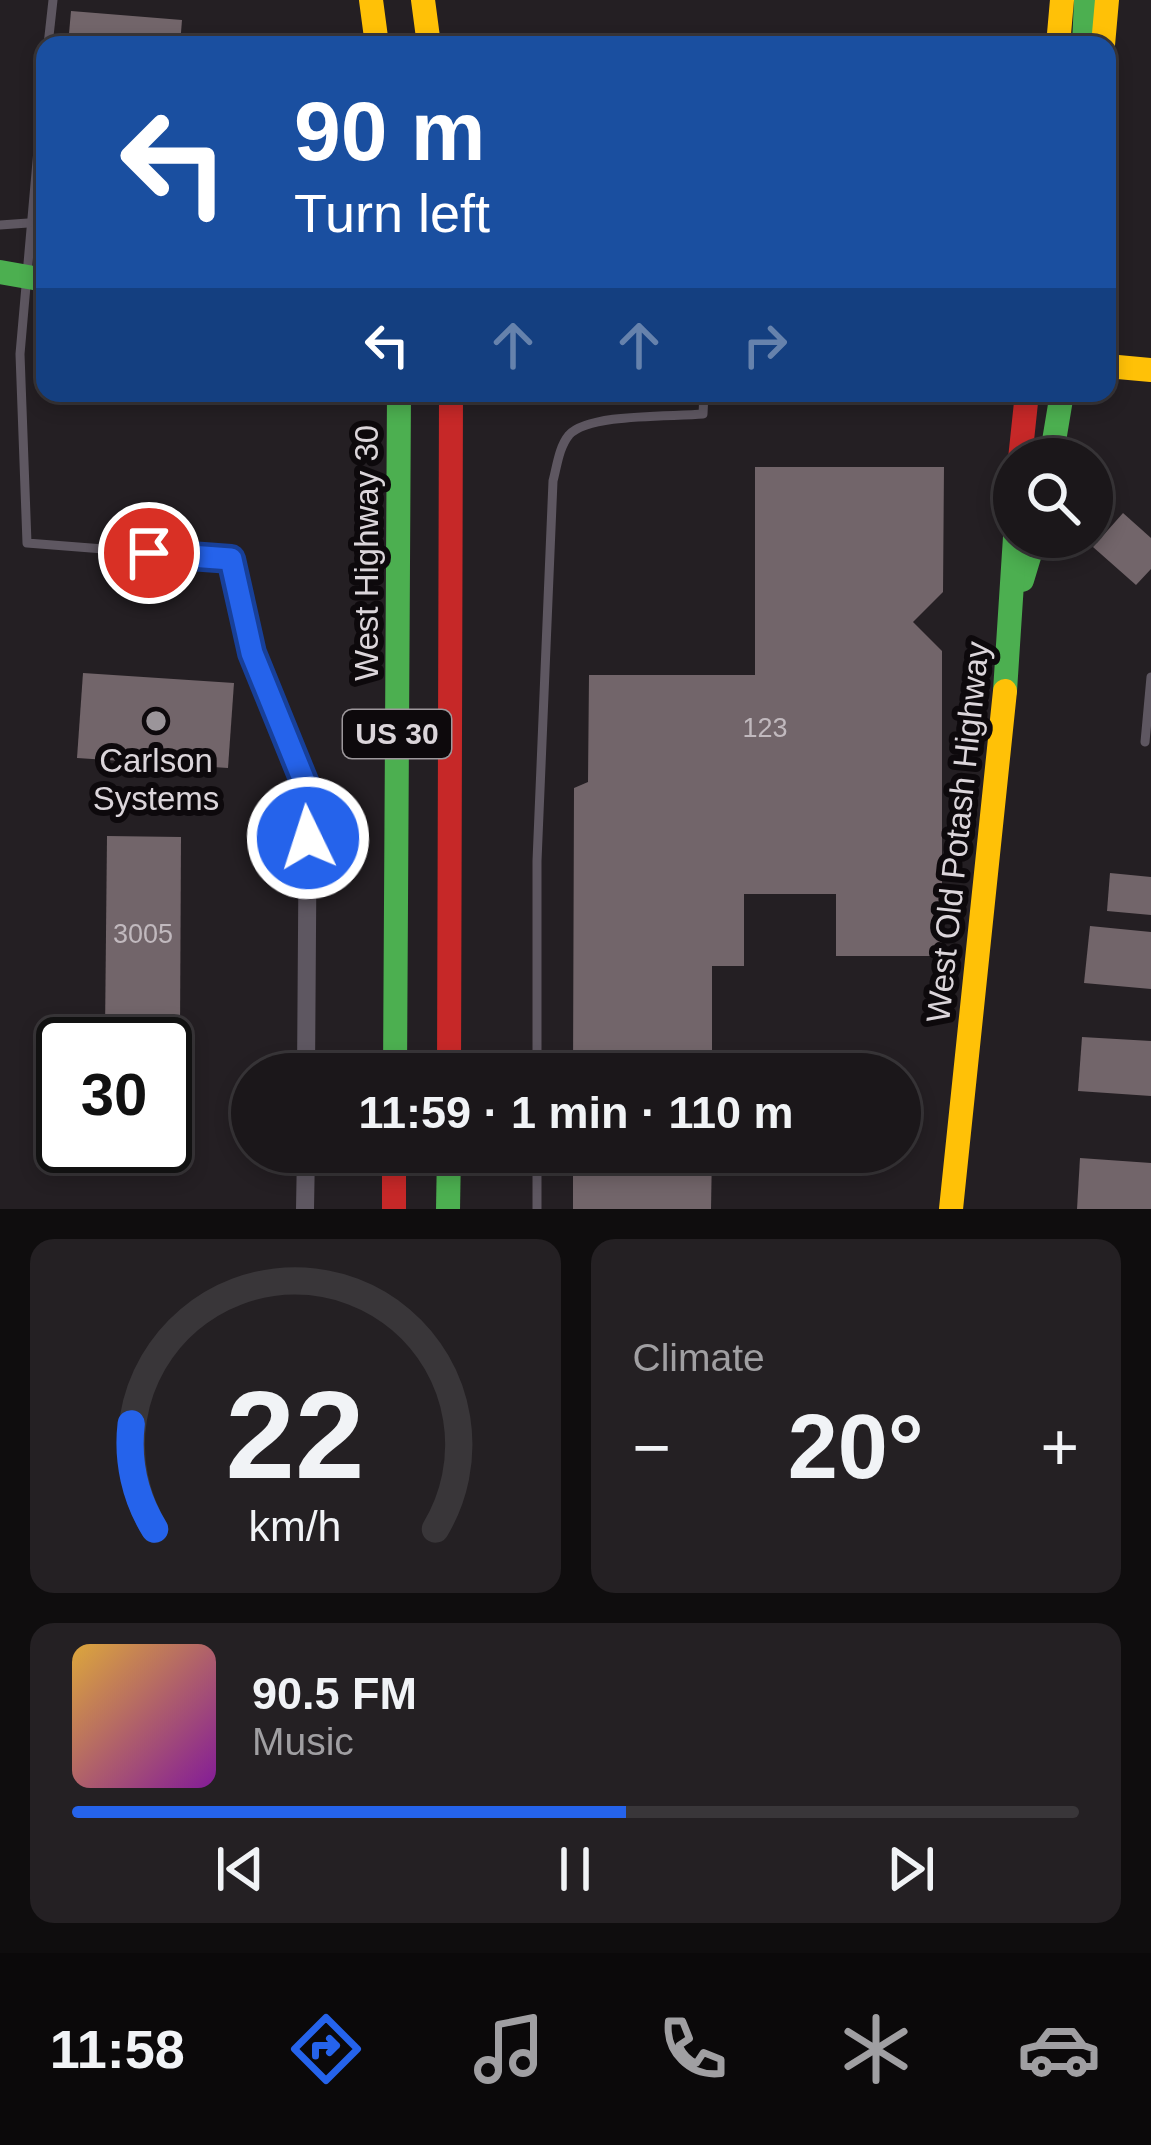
<!DOCTYPE html>
<meta charset="utf-8">
<style>
body{margin:0;font-family:Arial,sans-serif;background:#242023;color:#f1f3f6;height:100vh;display:flex;flex-direction:column;font-size:45px;white-space:nowrap}
*{box-sizing:border-box;margin:0}
p{font-size:39px;color:#a09fa2}
.icon{flex:none;width:66px;height:66px;fill:none;stroke:currentColor;stroke-width:2;stroke-linecap:round;stroke-linejoin:round}
.map{position:relative;height:1209px;overflow:hidden}
.details{display:flex;flex-direction:column;gap:30px;padding:30px;background:#0f0d0e;flex:1}
.details>*{flex:none}
.hud{position:absolute;left:36px;top:36px;width:1080px;height:366px;border-radius:24px;box-shadow:0 6px 18px #0003,0 0 0 3px #393639;background:#1a4fa0;color:#fff;overflow:hidden}
.controls{position:absolute;left:993px;top:438px;display:grid;gap:24px}
.controls a{display:grid;place-items:center;width:120px;height:120px;border-radius:50%;background:#1b171a;box-shadow:0 6px 18px #0003,0 0 0 3px #393639;font-size:60px}
.speed{position:absolute;left:36px;top:1017px;display:flex;gap:24px;font-size:60px;font-weight:700;text-align:center}
.speed>*{display:grid;place-content:center;width:156px;height:156px;border-radius:50%;background:#1b171a;box-shadow:0 6px 18px #0003,0 0 0 3px #393639;line-height:1}
.speed .limit{border:6px solid #111;border-radius:18px;background:#fff;color:#111}
.pin{position:absolute;display:grid;place-items:center;width:102px;height:102px;color:#fff;margin:-51px;border:6px solid #fff;border-radius:50%;box-shadow:0 3px 12px #0007}
.me{position:absolute;width:132px;margin:-66px;rotate:356deg;stroke-linejoin:round;filter:drop-shadow(0 0 9px #0008)}
.turn{display:flex;align-items:center;gap:42px;height:252px;padding:0 60px;font-size:54px}
.turn .icon{width:156px;height:156px;stroke-width:2.5}
.turn b{display:block;font-size:84px;line-height:102px}
.lanes{display:flex;align-items:center;height:114px;padding:0 60px;background:#0003;justify-content:center;gap:60px;direction:ltr}
.lanes .off{opacity:.35}
.big{font-size:90px;font-weight:600;line-height:1.1}
.details .widget{flex:1;display:flex;flex-direction:column;justify-content:center;gap:18px;min-width:0;padding:0 42px;border-radius:24px;background:#242023}
.details .dial{align-items:center;gap:0}
.dial svg{height:312px;overflow:visible;fill:none;stroke:#393639;stroke-width:7;stroke-linecap:round;text-anchor:middle}
.dial text{fill:#f1f3f6;stroke:none}
.song{display:flex;align-items:center;gap:36px}
.cover{width:144px;height:144px;border-radius:18px;background:linear-gradient(135deg,hsl(40 70% 55%),hsl(290 70% 35%))}
.played{height:12px;border-radius:6px;background:linear-gradient(90deg,#2563eb 55%,#393639 55%)}
.keys{display:flex;justify-content:space-around;direction:ltr}
.heat{display:flex;justify-content:space-between;align-items:center;font-size:66px;direction:ltr}
.details .tiles{flex:1;display:grid;gap:30px;grid-template-columns:1fr 1fr}
.widget:last-child{grid-column:span 2}
.trip{position:absolute;left:231px;top:1053px;width:690px;height:120px;border-radius:60px;background:#1b171a;box-shadow:0 6px 18px #0003,0 0 0 3px #393639;font-weight:600;line-height:120px;text-align:center}
.dock{display:flex;height:192px;justify-content:space-around;align-items:center;background:#0b090a;color:#a09fa2}
.dock .icon{width:84px;height:84px}
.dock .selected{color:#2563eb}
.dock b{font-size:54px;color:#f1f3f6}
.map>svg:first-child{display:block}
.building{fill:#72656a}
.lines{fill:none;stroke-linecap:round;stroke-linejoin:round}
.lane{stroke:#5e5761;stroke-width:9}
.street{stroke:#5e5761;stroke-width:18}
.fast{stroke:#4caf50;stroke-width:24}
.slow{stroke:#ffc107;stroke-width:24}
.jam{stroke:#c62828;stroke-width:24}
.route-casing{stroke:#184099;stroke-width:30}
.route{stroke:#2563eb;stroke-width:21}
.poi-dot{fill:#9b959a;stroke:#0d090c;stroke-width:4.5}
.labels{text-anchor:middle;stroke-width:12;stroke-linejoin:round;paint-order:stroke}
.number-label{font-size:27px;fill:#c1b9be}
.shield{fill:#0d090c;stroke:#9d989c;stroke-width:3}
.shield-label{font-size:30px;font-weight:bold;fill:#dbd5da}
.street-label{font-size:33px;fill:#dbd5da;stroke:#0d090c}
.poi-label{font-size:33px;fill:#dbd5da;stroke:#0d090c}
</style>
<div class="map">
<svg width="1151" height="1209" viewBox="0 0 1151 1209">
<rect width="100%" height="100%" fill="#241f23"/>
<g class="building">
<polygon points="71,11 182,20 180,45 68,45"/>
<polygon points="755,467 944,467 943,592 913,622 942,651 942,956 836,956 836,894 744,894 744,966 712,966 712,1074 573,1074 574,788 588,782 589,675 755,675"/>
<polygon points="1123,513 1151,538 1151,569 1136,585 1093,547"/>
<polygon points="83,673 234,683 228,768 77,758"/>
<polygon points="107,836 181,837 180,1032 105,1032"/>
<polygon points="1110,873 1151,877 1151,915 1107,911"/>
<polygon points="1090,926 1151,932 1151,989 1084,983"/>
<polygon points="1082,1037 1151,1041 1151,1096 1078,1091"/>
<polygon points="573,1152 712,1152 711,1209 573,1209"/>
<polygon points="1080,1158 1151,1163 1151,1209 1077,1209"/>
</g>
<g class="lines">
<g class="lane">
<polyline points="48,45 53,0"/>
<polyline points="45,71 20,354 27,543 231,559 252,653 308,791"/>
<polyline points="0,225 28,223"/>
<polyline points="1145,742 1151,677"/>
<path d="M 537,1074 L 537,861 L 553,481 C 557,466 559,447 569,435 C 589,413 671,417 703,414 L 704,393"/>
<polyline points="537,1209 537,1152"/>
</g>
<g class="street">
<polyline points="306,1074 308,791"/>
<polyline points="305,1209 306,1152"/>
</g>
<g class="fast">
<polyline points="1084,45 1086,0"/>
<polyline points="0,272 45,280"/>
<polyline points="1051,459 1062,393"/>
<polyline points="1022,580 1035,537"/>
<polyline points="1005,691 1015,537"/>
<polyline points="395,1074 399,393"/>
<polyline points="448,1209 449,1152"/>
</g>
<g class="slow">
<polyline points="371,0 377,45"/>
<polyline points="423,0 429,45"/>
<polyline points="1058,45 1062,0"/>
<polyline points="1103,45 1107,0"/>
<polyline points="1107,366 1151,370"/>
<polyline points="951,1209 1005,691"/>
</g>
<g class="jam">
<polyline points="1020,459 1027,393"/>
<polyline points="449,1074 451,393"/>
<polyline points="394,1152 394,1209"/>
</g>
</g>
<g class="lines">
<defs>
<polyline id="route" points="149,553 231,559 252,653 308,791 308,838"/>
</defs>
<use href="#route" class="route-casing"/>
<use href="#route" class="route"/>
</g>
<circle class="poi-dot" cx="156" cy="721" r="12"/>
<g class="labels">
<g class="number-label">
<text x="765" y="737">123</text>
<text x="143" y="943">3005</text>
</g>
<rect class="shield" x="343" y="710" width="108" height="48" rx="9"/>
<g class="shield-label">
<text x="397" y="744">US 30</text>
</g>
<g class="street-label">
<text transform="translate(366 553) rotate(-90)" y="12">West Highway 30</text>
<text transform="translate(957 832) rotate(-84)" y="12">West Old Potash Highway</text>
</g>
<g class="poi-label">
<text x="156" y="772">Carlson<tspan x="156" dy="38">Systems</tspan></text>
</g>
</g>
</svg>
<div class="controls">
<a><svg class="icon" aria-label="search" viewBox="0 0 24 24"><circle cx="10" cy="10" r="6"/><path d="M15 15l6 6"/></svg></a>
</div>
<div class="speed"><div class="limit">30</div></div>
<div class="pin" style="left:149px;top:553px;background:#d93025"><svg class="icon" aria-label="arrive" viewBox="0 0 24 24"><path d="M6 21V4h12l-3 4 3 4H6"/></svg></div>
<svg class="me" style="left:308px;top:838px" viewBox="-20 -20 40 40"><circle r="17" fill="#2563eb" stroke="#fff" stroke-width="3"/><path d="M0-11L8 9 0 5-8 9z" fill="#fff"/></svg>
<div class="trip">11:59 · 1 min · 110 m</div>
<div class="hud">
<div class="turn"><svg class="icon" aria-label="left" viewBox="0 0 24 24"><path d="M17 20v-9H6M10 6l-5 5 5 5"/></svg><div><b>90 m</b>Turn left</div></div>
<div class="lanes"><svg class="icon" aria-label="left" viewBox="0 0 24 24"><path d="M17 20v-9H6M10 6l-5 5 5 5"/></svg><svg class="icon off" aria-label="ahead" viewBox="0 0 24 24"><path d="M12 20V5M6 11l6-6 6 6"/></svg><svg class="icon off" aria-label="ahead" viewBox="0 0 24 24"><path d="M12 20V5M6 11l6-6 6 6"/></svg><svg class="icon off" aria-label="right" viewBox="0 0 24 24"><path d="M7 20v-9h11M14 6l5 5-5 5"/></svg></div>
</div>
</div>
<section class="details">
<div class="tiles">
<div class="widget dial"><svg viewBox="0 0 100 80">
<path d="M14 69A42 42 0 1 1 86 69"/>
<path d="M14 69A42 42 0 0 1 8 42" stroke="#2563eb"/>
<text x="50" y="56" font-size="32" font-weight="700">22</text>
<text x="50" y="72" font-size="11">km/h</text>
</svg></div>
<div class="widget"><p>Climate</p>
<div class="heat"><a>−</a><b class="big">20°</b><a>+</a></div>
</div>
<div class="widget">
<div class="song"><i class="cover"></i><div><b>90.5 FM</b><p>Music</p></div></div>
<div class="played"></div>
<div class="keys"><svg class="icon" aria-label="previous" viewBox="0 0 24 24"><path d="M18 5L8 12l10 7zM5 5v14"/></svg><svg class="icon" aria-label="pause" viewBox="0 0 24 24"><path d="M8 5v14M16 5v14"/></svg><svg class="icon" aria-label="next" viewBox="0 0 24 24"><path d="M6 5l10 7-10 7zM19 5v14"/></svg></div>
</div>
</div>
</section>
<nav class="dock">
<b>11:58</b>
<svg class="icon selected" aria-label="directions" viewBox="0 0 24 24"><path d="M12 3l9 9-9 9-9-9zM9 14v-3h6M13 9l2 2-2 2"/></svg>
<svg class="icon" aria-label="music" viewBox="0 0 24 24"><path d="M9 18V5l10-2v13"/><circle cx="6" cy="18" r="3"/><circle cx="16" cy="16" r="3"/></svg>
<svg class="icon" aria-label="phone" viewBox="0 0 24 24"><path d="M5 4h4l2 5-3 2q2 4 5 5l2-3 5 2v4C11 20 4 13 5 4z"/></svg>
<svg class="icon" aria-label="climate" viewBox="0 0 24 24"><path d="M12 3v18M4 7l16 10M4 17L20 7"/></svg>
<svg class="icon" aria-label="car" viewBox="0 0 24 24"><path d="M5 17H2v-5l4-1 3-4h7l3 4 3 1v5h-3M9 17h6M6 11h13"/><circle cx="7" cy="17" r="2"/><circle cx="17" cy="17" r="2"/></svg>
</nav>
